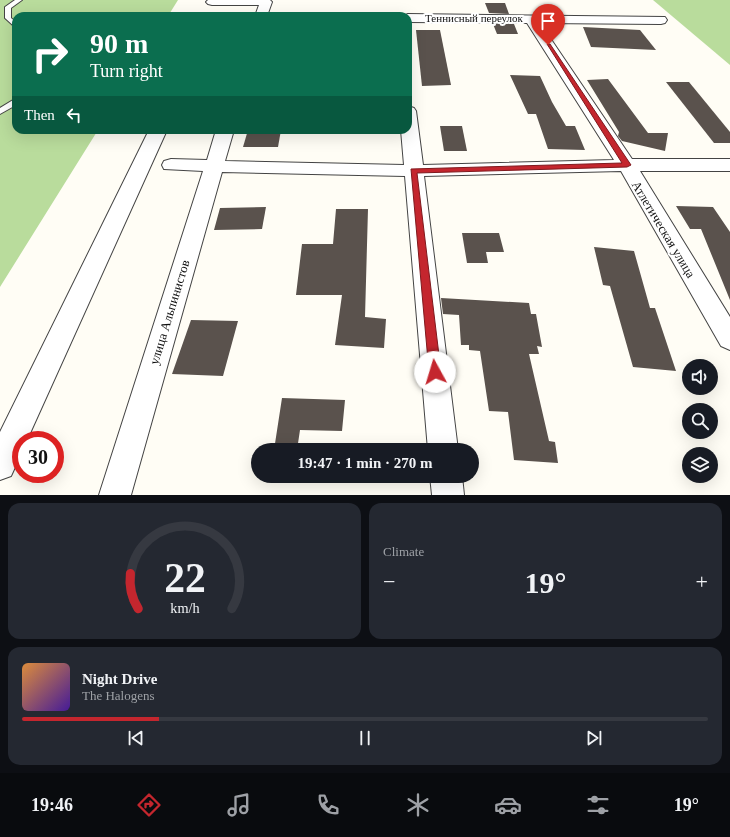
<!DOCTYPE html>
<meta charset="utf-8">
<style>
body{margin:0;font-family:Georgia,serif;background:#242831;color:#f1f3f6;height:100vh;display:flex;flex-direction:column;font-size:15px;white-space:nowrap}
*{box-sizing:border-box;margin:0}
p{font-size:13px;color:#9ea1a6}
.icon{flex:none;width:22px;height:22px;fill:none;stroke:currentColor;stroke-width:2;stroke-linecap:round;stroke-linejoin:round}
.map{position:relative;height:495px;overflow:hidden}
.drawer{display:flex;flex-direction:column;gap:8px;padding:8px;background:#0d0f14;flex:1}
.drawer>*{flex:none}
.top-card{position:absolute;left:12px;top:12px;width:400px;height:122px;border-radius:12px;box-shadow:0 4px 16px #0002;background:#0b6e4f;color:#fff;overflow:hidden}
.controls{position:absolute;left:682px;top:359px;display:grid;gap:8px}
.controls a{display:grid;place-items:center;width:36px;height:36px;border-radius:50%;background:#171b24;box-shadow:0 4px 16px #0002;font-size:20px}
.speed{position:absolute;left:12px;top:431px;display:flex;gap:8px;font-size:20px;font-weight:700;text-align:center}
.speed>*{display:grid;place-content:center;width:52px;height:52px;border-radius:50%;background:#171b24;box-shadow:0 4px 16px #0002;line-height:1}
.speed .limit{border:6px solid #d22;background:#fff;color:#111}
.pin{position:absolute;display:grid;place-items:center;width:34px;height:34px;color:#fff;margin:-41px -17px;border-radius:50% 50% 50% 0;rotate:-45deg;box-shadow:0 0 4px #0007}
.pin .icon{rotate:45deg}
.me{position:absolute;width:44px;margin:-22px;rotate:354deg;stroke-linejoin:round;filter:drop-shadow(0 0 3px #0008)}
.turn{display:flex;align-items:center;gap:14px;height:84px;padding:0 12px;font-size:18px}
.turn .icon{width:52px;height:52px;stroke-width:2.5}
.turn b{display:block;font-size:28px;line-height:34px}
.then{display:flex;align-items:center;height:38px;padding:0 12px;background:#0003;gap:8px;font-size:15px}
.big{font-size:30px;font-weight:600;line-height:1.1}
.drawer .widget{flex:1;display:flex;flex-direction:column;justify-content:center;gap:6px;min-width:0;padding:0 14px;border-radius:12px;background:#242831}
.drawer .dial{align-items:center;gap:0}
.dial svg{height:104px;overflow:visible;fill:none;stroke:#363941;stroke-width:7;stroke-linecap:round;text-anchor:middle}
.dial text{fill:#f1f3f6;stroke:none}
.song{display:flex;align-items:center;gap:12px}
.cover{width:48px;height:48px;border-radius:6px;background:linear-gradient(135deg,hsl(30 70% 55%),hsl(260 70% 35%))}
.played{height:4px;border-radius:2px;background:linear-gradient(90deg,#c4262e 20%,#363941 20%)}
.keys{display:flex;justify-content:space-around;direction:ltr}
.heat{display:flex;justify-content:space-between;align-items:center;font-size:22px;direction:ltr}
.drawer .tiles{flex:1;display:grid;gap:8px;grid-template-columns:1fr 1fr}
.widget:last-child{grid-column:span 2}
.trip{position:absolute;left:251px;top:443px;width:228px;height:40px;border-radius:20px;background:#171b24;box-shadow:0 4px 16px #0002;font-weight:600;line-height:40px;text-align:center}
.dock{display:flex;height:64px;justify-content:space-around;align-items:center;background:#090b0e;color:#9ea1a6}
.dock .icon{width:28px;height:28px}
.dock .on{color:#c4262e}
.dock b{font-size:18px;color:#f1f3f6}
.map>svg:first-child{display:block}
.forest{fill:#b9dc9c}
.building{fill:#5a524d}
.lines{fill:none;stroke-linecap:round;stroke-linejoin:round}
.lane-casing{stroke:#444;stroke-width:2}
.street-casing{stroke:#444;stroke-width:2}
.lane{fill:#fff;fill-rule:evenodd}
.street{fill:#fff;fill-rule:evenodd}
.route{fill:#c4262e;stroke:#7f191e}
.labels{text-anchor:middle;stroke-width:4;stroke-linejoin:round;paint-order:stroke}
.far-street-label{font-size:11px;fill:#111;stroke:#fff}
.street-label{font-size:13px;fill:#111;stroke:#fff}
</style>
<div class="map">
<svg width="730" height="495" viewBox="0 0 730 495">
<rect width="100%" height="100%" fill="#fffdf5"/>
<g class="forest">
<polygon points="0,0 178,0 168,16 16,16 16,130 98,130 0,287"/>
<polygon points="653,0 730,0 730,65"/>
</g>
<g class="building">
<polygon points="485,3 505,3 509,14 489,13"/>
<polygon points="493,24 514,24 518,34 497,34"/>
<polygon points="583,27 640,30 656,50 591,47"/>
<polygon points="416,30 440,30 451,85 422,86"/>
<polygon points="510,75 540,76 552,102 566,126 575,126 585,150 548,149 536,114 528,114"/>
<polygon points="608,79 648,133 668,133 665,151 622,141 618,136 619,132 587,80"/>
<polygon points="666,82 689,82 730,132 730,143 714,143"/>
<polygon points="440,126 462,126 467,151 444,151"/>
<polygon points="248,130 281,130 278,147 243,147"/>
<polygon points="676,206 713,207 730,232 730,300 701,229 690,229"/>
<polygon points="266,207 262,229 214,230 220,208"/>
<polygon points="336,209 368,209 365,317 386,319 384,348 335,345 342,295 296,295 302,244 333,244"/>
<polygon points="462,233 499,233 504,252 486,252 488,263 467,263"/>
<polygon points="594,247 634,251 650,308 655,308 676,371 633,367 610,286 603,285"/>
<polygon points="441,298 529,303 531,314 536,314 542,347 537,346 539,354 529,354 549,441 555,442 558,463 514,460 508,412 489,411 480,351 469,350 469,345 461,345 459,315 443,314"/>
<polygon points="191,320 238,321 223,376 172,374"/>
<polygon points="282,398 345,400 342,431 300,430 297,450 274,450"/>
</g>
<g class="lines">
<defs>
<g id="lane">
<polygon points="15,0 22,0 11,8 11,18 16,22 16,28 5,18 5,7"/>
<polygon points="13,100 16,100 16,105 0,114 0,108"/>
</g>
<g id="street">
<polygon points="208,0 270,0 272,2 267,16 255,16 259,5 212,5 208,4 206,2"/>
<polygon points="408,14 665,17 667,20 665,23 661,24 540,23 632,159 730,159 730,171 640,171 730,317 730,350 721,346 621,171 424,176 458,450 428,450 405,176 222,172 131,495 99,495 203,171 164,169 162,165 164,161 171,159 207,160 216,130 234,130 225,161 404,165 401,130 408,130 408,106 414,108 416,111 423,165 614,160 527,23 408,22 408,16 403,16"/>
<polygon points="149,130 167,130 27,440 21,440 21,454 11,476 0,480 0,432"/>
<polygon points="430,476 462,476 464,495 432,495"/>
</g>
</defs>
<use href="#lane" class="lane-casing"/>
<use href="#street" class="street-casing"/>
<use href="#lane" class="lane"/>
<use href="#street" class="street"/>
</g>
<polygon class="route" points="547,44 550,44 631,165 627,167 417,173 441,372 439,376 435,377 431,376 429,372 411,169 622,163"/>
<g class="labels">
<g class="far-street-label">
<text x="474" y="22">Теннисный переулок</text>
</g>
<g class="street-label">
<text transform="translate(664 229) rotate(59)" y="5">Атлетическая улица</text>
<text transform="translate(169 312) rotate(-73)" y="5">улица Альпинистов</text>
</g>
</g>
</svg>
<div class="controls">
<a><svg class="icon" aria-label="sound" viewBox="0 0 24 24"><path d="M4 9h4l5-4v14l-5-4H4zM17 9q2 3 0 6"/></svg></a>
<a><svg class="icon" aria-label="search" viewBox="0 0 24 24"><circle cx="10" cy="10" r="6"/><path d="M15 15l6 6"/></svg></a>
<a><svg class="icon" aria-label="layers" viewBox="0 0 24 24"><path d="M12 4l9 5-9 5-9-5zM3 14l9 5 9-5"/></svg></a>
</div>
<div class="speed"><div class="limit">30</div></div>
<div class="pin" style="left:548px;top:45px;background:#d93025"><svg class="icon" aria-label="arrive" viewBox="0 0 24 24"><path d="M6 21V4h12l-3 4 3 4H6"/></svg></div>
<svg class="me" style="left:435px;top:372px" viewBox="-20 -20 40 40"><circle r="19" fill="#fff"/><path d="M0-13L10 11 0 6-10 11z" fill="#c4262e"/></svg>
<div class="trip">19:47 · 1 min · 270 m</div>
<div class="top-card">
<div class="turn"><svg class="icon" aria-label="right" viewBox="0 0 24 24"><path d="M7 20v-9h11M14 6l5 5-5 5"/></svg><div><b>90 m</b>Turn right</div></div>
<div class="then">Then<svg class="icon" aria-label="left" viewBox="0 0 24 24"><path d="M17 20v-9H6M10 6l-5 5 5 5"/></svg></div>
</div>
</div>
<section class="drawer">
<div class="tiles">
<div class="widget dial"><svg viewBox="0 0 100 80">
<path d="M14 69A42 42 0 1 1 86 69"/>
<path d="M14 69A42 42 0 0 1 8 42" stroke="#c4262e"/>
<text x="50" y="56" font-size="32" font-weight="700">22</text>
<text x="50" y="72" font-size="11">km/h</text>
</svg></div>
<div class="widget"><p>Climate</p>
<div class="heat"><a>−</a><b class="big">19°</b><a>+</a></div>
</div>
<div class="widget">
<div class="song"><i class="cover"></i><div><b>Night Drive</b><p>The Halogens</p></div></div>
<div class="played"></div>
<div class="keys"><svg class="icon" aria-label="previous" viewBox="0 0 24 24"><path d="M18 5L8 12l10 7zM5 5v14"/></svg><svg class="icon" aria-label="pause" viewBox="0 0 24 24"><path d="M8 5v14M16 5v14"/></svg><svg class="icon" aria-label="next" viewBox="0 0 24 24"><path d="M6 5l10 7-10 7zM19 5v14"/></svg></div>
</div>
</div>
</section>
<nav class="dock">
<b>19:46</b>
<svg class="icon on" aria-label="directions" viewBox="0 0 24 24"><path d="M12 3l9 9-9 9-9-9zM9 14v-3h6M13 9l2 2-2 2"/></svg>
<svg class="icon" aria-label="music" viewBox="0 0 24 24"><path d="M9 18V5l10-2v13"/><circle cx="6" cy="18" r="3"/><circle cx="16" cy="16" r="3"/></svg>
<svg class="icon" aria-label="phone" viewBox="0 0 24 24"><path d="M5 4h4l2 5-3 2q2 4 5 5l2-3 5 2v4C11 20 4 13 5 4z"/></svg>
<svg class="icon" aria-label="climate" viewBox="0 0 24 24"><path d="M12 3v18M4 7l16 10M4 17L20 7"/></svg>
<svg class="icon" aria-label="car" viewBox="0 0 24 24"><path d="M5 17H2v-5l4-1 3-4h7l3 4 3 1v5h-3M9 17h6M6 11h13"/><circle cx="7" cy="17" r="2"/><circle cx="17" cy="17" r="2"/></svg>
<svg class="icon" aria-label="filters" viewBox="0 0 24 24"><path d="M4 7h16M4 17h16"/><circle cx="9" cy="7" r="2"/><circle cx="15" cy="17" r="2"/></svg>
<b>19°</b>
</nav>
